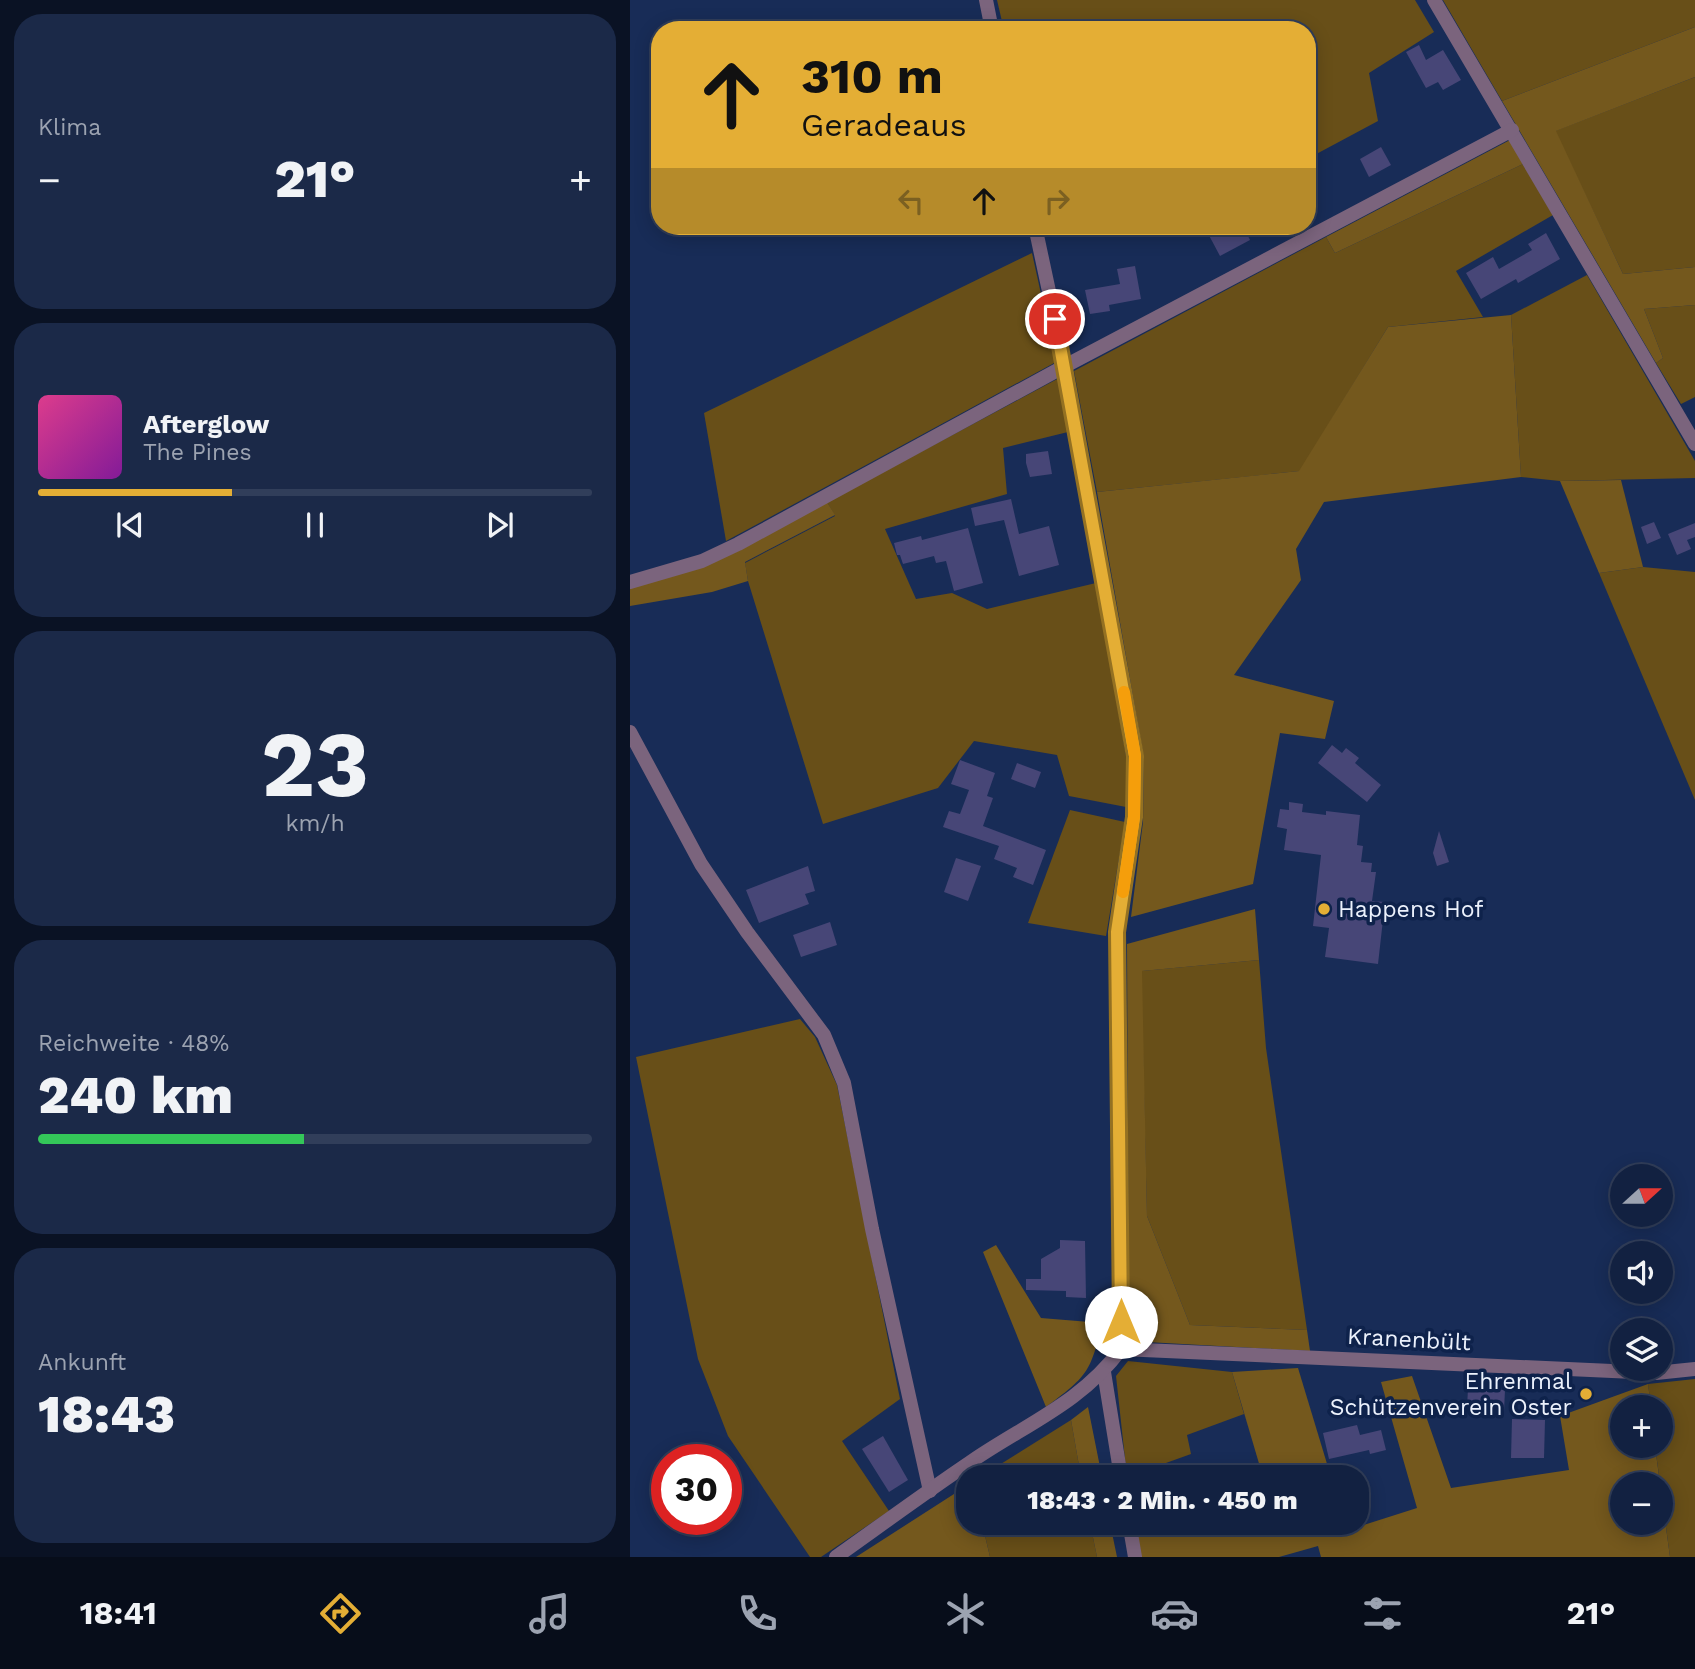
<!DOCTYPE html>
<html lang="de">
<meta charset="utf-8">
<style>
body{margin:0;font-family:"Work Sans",sans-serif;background:#1b2948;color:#f1f3f6;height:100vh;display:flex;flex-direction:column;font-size:26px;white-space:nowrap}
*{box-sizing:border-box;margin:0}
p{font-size:23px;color:#9ca3b1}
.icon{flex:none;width:38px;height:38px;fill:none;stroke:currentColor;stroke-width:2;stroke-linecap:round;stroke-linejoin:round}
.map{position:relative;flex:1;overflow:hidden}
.sheet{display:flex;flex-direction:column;gap:14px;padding:14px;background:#0a1224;width:630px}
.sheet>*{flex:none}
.top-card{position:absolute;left:21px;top:21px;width:665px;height:214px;border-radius:28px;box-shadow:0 4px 18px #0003,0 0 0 2px #313e5a;background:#e4ae35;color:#111;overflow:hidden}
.needle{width:46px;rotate:69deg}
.controls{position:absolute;left:980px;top:1164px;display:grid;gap:14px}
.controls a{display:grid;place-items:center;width:63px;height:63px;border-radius:50%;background:#122141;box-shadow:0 4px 18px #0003,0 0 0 2px #313e5a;font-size:35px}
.speed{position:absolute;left:21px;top:1444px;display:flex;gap:14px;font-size:35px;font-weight:700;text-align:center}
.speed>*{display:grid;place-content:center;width:91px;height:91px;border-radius:50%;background:#122141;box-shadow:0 4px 18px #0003,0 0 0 2px #313e5a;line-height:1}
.speed .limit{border:10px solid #d22;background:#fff;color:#111}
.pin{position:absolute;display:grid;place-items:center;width:60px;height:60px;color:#fff;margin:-30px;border:4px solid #fff;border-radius:50%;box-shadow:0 2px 7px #0007}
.me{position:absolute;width:77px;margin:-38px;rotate:0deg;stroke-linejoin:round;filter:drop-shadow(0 0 5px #0008)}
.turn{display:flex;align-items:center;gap:24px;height:147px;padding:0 35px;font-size:32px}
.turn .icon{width:91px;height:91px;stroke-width:2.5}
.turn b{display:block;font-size:49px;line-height:60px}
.lanes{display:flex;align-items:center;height:66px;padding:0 35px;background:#0003;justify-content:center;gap:35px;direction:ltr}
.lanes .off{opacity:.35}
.big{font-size:52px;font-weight:800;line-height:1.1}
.sheet .card{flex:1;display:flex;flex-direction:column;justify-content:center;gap:10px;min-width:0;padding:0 24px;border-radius:28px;background:#1b2948}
.sheet .dial{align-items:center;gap:0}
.dial b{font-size:91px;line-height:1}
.song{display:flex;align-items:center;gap:21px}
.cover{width:84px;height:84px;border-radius:10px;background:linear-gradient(135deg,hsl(330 70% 55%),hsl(290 70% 35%))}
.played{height:7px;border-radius:4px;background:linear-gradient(90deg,#e4ae35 35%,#313e5a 35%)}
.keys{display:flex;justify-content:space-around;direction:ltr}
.heat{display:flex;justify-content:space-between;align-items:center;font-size:38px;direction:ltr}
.charge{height:10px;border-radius:5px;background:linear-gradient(90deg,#34c759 48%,#313e5a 0)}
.trip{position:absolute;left:326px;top:1465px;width:413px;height:70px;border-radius:28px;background:#122141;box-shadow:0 4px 18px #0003,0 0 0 2px #313e5a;font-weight:800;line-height:70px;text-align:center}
.tab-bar{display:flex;height:112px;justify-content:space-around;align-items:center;background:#070d1a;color:#9ca3b1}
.tab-bar .icon{width:49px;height:49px}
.tab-bar .active{color:#e4ae35}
.tab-bar b{font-size:32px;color:#f1f3f6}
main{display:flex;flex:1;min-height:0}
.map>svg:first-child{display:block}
.green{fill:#684f18}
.forest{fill:#74581d}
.building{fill:#474677}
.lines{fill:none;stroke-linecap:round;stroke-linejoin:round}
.minor{stroke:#7b647d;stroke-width:14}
.route-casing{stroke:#947122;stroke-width:18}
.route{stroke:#e4ae35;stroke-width:12}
.slow{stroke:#f59e0b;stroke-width:12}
.poi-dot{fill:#e4ae35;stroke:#0e224b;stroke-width:2.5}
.labels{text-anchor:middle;stroke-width:7;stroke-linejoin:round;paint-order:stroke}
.poi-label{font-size:23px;fill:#ebf1fc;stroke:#0e224b;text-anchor:start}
.street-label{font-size:23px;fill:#ebf1fc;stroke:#0e224b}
</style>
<main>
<section class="sheet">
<div class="card"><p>Klima</p>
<div class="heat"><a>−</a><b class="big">21°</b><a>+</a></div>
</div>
<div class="card">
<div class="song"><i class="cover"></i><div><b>Afterglow</b><p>The Pines</p></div></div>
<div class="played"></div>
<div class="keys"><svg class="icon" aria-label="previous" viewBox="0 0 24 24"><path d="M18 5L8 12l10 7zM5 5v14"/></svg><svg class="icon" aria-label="pause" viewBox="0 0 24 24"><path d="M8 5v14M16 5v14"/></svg><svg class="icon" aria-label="next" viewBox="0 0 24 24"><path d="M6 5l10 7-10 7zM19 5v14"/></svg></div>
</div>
<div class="card dial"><b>23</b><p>km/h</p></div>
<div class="card"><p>Reichweite · 48%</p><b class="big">240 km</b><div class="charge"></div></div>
<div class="card"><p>Ankunft</p><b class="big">18:43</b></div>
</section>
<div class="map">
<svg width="1065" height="1557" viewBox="0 0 1065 1557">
<rect width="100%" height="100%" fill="#182c57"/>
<g class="green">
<polygon points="367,0 785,0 804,32 739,73 748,121 677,159 677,30 626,30 625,28 619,30 374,30"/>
<polygon points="813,0 1065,0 1065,27 872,101"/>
<polygon points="1065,77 1065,267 993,274 925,131"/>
<polygon points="893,164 923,215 826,271 853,317 758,327 670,471 467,492 444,371 696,237 705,253"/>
<polygon points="402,253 426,362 96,541 74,413"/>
<polygon points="957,275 1065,461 1065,478 930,481 891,477 881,315"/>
<polygon points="1065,305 1065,397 1051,404 1026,363 1033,358 1014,309"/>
<polygon points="431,377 438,432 373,448 377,494 255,529 286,599 322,593 357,609 466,583 496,756 496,807 439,796 427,755 344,741 308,788 193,824 118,581 115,563 205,516 197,502"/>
<polygon points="1013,567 1065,572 1065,800 969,573"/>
<polygon points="440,810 495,822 476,936 398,923"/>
<polygon points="629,960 636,1048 677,1330 560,1325 517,1216 511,971"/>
<polygon points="170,1019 185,1037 207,1085 270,1399 212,1441 259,1511 191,1557 180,1557 98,1436 68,1359 6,1057"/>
<polygon points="498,1361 602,1372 614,1414 557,1435 561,1454 497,1477 486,1376"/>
<polygon points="1065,1379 1065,1557 1040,1557 1025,1446 1031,1446 1031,1407 1021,1407 1018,1384"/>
<polygon points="441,1420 451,1477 350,1477"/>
<polygon points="352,1523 460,1523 467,1557 360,1557"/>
</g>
<g class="forest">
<polygon points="1065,27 1065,77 926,131 993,274 1065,267 1065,305 1014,309 1033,358 1026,363 872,101"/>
<polygon points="880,140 893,164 705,253 696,237"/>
<polygon points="881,315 891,477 694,502 666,549 671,580 604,675 704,701 695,739 650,733 623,884 501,917 513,822 514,758 467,492 669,471 758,327"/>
<polygon points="991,480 1013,567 969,573 930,481"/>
<polygon points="197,502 205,515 115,562 118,581 82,592 0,606 0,588"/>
<polygon points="625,909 629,960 512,971 517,1216 560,1325 677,1330 680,1351 499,1341 497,944"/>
<path d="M 366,1245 L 411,1318 L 472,1323 C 461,1373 456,1377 416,1407 L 353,1252 Z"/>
<polygon points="668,1368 701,1477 633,1477 602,1372"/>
<polygon points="782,1376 821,1488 939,1470 930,1416 1018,1384 1021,1407 992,1407 992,1446 1025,1446 1030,1484 992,1484 992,1522 1031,1522 1031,1491 1040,1557 691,1557 688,1546 649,1557 507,1557 504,1532 533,1522 715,1522 718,1530 787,1508 751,1382"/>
<polygon points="458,1407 472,1477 451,1477 441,1420"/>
<polygon points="338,1485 338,1522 352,1523 360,1557 226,1557"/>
<polygon points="460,1523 480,1523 487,1557 467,1557"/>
</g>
<g class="building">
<polygon points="789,45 796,60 813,50 831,80 813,90 808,82 796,88 776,52"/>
<polygon points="751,147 761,165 739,177 730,159"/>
<polygon points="574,226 613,226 620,240 590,256"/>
<polygon points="916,233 930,259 888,283 886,279 851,299 836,273 863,257 869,269 902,250 898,244"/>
<polygon points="505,266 511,299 479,305 480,311 460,314 455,290 490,284 487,269"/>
<polygon points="418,451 422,474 400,477 396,463 396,454"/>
<polygon points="381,499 389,534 419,526 429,565 389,576 374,520 345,526 341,508"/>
<polygon points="1024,522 1031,538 1017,544 1011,527"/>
<polygon points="1065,523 1065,537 1057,540 1061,549 1047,555 1038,534"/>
<polygon points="338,528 353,583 324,591 316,561 306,563 304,556 273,564 270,555 267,555 264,543 291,536 292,540"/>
<polygon points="702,745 712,753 716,748 729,758 725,763 751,785 737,802 688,763"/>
<polygon points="330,760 365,773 357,796 363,798 353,826 416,850 403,885 383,877 387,868 364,859 369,846 313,827 319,811 330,814 339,790 321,784"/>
<polygon points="387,763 411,772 405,788 381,779"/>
<polygon points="659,802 673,804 672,812 696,815 696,811 730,815 727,845 733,846 731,862 742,863 741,872 746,872 742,901 755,902 748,964 695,957 699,928 683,926 691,855 654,850 657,829 647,827 650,809 659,810"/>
<polygon points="809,831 819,862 807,866 803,853"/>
<polygon points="326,858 351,866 338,901 314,892"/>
<polygon points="178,866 185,891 175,894 179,904 129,923 116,890"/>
<polygon points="200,922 207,945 171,957 163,935"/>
<polygon points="430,1240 455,1241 456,1298 436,1297 436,1291 396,1290 396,1279 411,1279 411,1259 430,1248"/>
<polygon points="838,1388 875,1390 874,1411 837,1409"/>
<polygon points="882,1419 915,1420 914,1458 881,1458"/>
<polygon points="727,1425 730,1435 751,1430 756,1450 740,1454 739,1450 699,1459 693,1433"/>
<polygon points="253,1436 278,1480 259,1492 232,1449"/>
</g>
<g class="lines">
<g class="minor">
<polyline points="356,0 362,30"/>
<polyline points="804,0 1065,444"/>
<polyline points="0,582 72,561 108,544 435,366 882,130"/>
<polyline points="0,732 71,864 117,932 194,1035 214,1083 242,1229 300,1491"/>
<polyline points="491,1349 1026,1373 1065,1369"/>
<polyline points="474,1372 491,1477"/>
<polyline points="499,1522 505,1557"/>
<path d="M 206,1557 C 251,1525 296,1492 342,1461 C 396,1424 451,1403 491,1349 L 487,932 L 504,817 L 505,756 L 435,366 L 405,226"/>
</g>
</g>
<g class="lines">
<defs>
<polyline id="route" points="425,319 505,756 504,817 487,932 491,1322"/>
</defs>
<use href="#route" class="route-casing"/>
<use href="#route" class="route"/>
<polyline class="slow" points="493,892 504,817 505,756 494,692"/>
</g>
<g class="poi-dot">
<circle cx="694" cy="909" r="7"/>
<circle cx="956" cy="1394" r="7"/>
</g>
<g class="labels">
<g class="poi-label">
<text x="708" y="917">Happens Hof</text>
<text x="942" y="1389" text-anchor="end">Ehrenmal<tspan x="942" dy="26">Schützenverein Oster</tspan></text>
</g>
<g class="street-label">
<text transform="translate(779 1339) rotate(3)" y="8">Kranenbült</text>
</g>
</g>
</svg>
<div class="controls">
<a><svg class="needle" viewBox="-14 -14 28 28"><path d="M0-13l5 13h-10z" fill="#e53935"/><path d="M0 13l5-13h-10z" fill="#9ca3b1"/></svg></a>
<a><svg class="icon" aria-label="sound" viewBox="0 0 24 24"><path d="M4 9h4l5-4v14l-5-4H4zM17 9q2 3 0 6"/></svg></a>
<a><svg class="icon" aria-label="layers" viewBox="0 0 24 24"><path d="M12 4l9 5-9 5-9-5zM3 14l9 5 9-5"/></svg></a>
<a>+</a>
<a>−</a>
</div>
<div class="speed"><div class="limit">30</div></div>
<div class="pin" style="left:425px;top:319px;background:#d93025"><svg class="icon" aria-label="arrive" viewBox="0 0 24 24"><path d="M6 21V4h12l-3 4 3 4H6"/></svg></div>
<svg class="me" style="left:491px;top:1322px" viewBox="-20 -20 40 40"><circle r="19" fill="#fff"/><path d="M0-13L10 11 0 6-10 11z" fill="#e4ae35"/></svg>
<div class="trip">18:43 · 2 Min. · 450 m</div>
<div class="top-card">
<div class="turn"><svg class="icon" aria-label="ahead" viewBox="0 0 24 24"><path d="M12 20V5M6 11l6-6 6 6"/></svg><div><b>310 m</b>Geradeaus</div></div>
<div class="lanes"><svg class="icon off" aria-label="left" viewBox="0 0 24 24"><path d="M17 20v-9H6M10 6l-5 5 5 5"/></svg><svg class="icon" aria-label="ahead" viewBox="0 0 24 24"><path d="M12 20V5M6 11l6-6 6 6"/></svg><svg class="icon off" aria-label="right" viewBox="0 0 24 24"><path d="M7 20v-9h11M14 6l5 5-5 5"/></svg></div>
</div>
</div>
</main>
<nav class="tab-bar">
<b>18:41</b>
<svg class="icon active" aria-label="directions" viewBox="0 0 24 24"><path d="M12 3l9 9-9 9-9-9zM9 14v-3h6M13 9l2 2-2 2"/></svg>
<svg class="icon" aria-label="music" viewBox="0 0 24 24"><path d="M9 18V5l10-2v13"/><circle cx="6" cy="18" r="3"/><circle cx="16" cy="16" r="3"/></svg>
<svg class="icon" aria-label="phone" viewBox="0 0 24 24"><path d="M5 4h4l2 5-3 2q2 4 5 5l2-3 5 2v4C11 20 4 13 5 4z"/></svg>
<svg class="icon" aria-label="climate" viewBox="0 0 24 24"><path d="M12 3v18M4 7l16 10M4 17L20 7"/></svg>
<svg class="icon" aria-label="car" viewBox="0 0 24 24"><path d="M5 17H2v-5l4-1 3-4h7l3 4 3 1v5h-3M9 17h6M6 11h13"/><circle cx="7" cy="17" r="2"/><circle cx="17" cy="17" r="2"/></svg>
<svg class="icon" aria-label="filters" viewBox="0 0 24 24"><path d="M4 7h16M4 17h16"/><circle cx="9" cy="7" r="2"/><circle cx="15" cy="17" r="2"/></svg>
<b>21°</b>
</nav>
